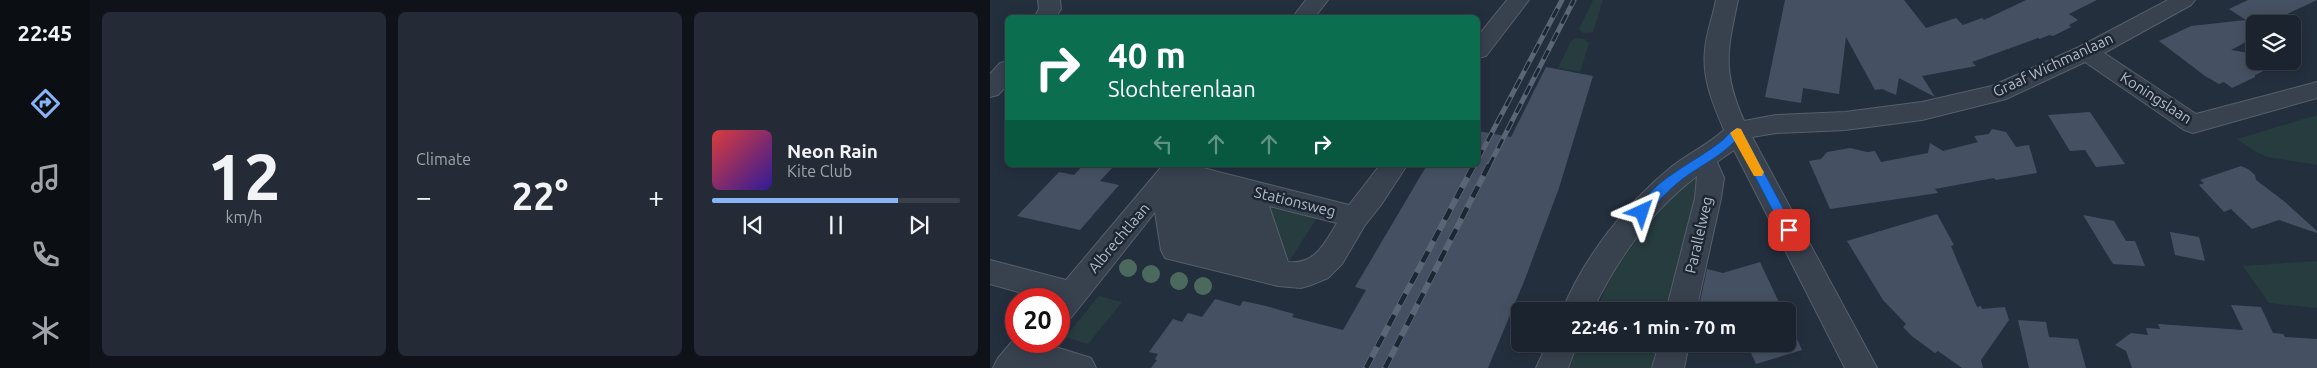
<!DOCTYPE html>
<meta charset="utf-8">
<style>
body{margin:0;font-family:Ubuntu,sans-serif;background:#242b36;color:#f1f3f6;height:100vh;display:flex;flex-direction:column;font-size:19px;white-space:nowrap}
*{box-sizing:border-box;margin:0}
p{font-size:16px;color:#a0a4aa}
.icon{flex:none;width:28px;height:28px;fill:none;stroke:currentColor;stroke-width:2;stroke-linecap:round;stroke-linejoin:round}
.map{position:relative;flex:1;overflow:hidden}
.panel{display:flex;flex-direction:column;gap:12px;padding:12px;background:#0f1319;width:900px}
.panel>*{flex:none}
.guide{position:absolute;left:15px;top:15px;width:475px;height:152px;border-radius:8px;box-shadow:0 2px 12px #0003,0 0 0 1px #39404a;background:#0b6e4f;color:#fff;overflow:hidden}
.buttons{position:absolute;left:1256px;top:15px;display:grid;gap:10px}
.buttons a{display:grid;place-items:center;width:55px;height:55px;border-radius:8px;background:#1b232e;box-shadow:0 2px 12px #0003,0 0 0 1px #39404a;font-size:25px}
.speed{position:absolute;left:15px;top:288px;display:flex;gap:10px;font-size:25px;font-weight:700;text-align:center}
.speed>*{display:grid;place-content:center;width:65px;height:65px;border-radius:50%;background:#1b232e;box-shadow:0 2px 12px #0003,0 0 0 1px #39404a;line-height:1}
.speed .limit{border:8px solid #d22;background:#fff;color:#111}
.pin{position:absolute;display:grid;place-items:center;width:42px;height:42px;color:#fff;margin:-21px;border-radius:10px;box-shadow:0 2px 8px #0006}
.me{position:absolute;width:55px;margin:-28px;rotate:42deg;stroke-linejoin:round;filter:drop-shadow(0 0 4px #0008)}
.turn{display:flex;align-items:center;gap:18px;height:105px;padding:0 20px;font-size:22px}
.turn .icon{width:65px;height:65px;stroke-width:2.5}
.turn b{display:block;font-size:35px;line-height:42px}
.lanes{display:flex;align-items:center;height:48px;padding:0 20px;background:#0003;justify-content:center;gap:25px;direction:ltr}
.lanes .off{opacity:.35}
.big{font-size:38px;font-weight:700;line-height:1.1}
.panel .widget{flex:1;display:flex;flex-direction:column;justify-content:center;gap:8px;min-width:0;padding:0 18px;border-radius:8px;background:#242b36}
.panel .dial{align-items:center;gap:0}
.dial b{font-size:65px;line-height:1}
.song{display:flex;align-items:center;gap:15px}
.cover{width:60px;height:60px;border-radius:8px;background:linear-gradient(135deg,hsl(0 70% 55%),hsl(250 70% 35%))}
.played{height:5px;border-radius:2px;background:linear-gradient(90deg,#8ab4f8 75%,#39404a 75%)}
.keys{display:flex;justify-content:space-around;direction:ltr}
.heat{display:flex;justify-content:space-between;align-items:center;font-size:28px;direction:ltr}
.panel .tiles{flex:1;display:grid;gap:12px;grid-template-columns:repeat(3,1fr)}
.trip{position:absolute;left:521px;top:302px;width:285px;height:50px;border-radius:8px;background:#1b232e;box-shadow:0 2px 12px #0003,0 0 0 1px #39404a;font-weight:700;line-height:50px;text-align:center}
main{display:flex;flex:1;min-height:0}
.menu{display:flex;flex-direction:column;width:90px;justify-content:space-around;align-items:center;background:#0b0e12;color:#a0a4aa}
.menu .icon{width:35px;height:35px}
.menu .current{color:#8ab4f8}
.menu b{font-size:22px;color:#f1f3f6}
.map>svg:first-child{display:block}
.green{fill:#263c3f}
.building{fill:#455162}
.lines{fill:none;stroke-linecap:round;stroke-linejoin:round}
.minor-casing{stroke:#565f6c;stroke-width:2}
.minor{fill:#38414e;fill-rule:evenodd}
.rail-far1-casing{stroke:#5a6575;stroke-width:5}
.rail-casing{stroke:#5a6575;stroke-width:6}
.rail-far1{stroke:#1d2633;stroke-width:3;stroke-dasharray:10;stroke-linecap:butt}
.rail{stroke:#1d2633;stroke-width:4.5;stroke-dasharray:12;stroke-linecap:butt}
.tree{fill:#4b6a5d}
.route{fill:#1a73e8;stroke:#114b97}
.slow{fill:#f59e0b}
.labels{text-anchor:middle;stroke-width:5;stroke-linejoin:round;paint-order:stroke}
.street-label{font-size:15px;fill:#b4bcc9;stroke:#1d2633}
</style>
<main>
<nav class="menu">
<b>22:45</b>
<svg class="icon current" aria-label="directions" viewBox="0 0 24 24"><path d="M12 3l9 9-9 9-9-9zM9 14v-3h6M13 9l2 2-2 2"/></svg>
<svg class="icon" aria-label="music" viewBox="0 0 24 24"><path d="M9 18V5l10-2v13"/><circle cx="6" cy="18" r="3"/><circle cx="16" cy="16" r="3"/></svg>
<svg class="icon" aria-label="phone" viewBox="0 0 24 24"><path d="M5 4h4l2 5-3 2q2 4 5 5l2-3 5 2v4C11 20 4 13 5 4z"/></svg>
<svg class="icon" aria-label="climate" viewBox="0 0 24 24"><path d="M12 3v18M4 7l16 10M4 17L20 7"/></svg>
</nav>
<section class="panel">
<div class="tiles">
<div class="widget dial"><b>12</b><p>km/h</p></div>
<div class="widget"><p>Climate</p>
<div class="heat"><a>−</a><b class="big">22°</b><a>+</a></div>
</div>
<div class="widget">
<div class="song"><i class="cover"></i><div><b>Neon Rain</b><p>Kite Club</p></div></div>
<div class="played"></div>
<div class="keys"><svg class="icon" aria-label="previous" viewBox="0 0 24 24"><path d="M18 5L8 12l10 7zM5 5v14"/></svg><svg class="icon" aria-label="pause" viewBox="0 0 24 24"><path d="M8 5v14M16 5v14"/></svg><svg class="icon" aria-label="next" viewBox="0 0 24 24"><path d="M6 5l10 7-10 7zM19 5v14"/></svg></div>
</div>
</div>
</section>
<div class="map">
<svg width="1327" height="368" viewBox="0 0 1327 368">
<rect width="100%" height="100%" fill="#242f3e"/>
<g class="green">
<polygon points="603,0 613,0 603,32 593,33 589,29"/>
<polygon points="586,38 594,39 599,43 590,72 568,68 581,41"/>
<polygon points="1327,115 1327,165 1278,157 1266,152 1247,139"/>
<path d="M 710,177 L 714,179 L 680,311 L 605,311 C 612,298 618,283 626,270 C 640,249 687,183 710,177 Z"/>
<polygon points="276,207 327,218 300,260 294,258"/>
<polygon points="1327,261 1327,308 1279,303 1253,266"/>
<polygon points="109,296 132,302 98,344 75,337"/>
<polygon points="589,344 672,344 666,368 579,368"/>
</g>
<g class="building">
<polygon points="795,0 914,0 936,28 966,18 973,25 992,18 994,20 1036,0 1107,0 1079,14 1088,20 1079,25 1081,27 1063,36 1059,35 1050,39 1048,38 982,62 986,66 932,76 945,97 909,78 906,95 892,89 885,90 856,37 849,94 813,88 811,103 775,97"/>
<polygon points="1258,0 1327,0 1293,16 1305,15 1305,16 1291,24 1265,24 1265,37 1241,50 1265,54 1265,61 1295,61 1265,75 1265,77 1242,88 1234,82 1229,84 1215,76 1169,41 1201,26 1256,20 1239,9"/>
<polygon points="556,67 603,76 569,188 535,279 498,368 161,368 167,360 165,359 168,354 159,352 183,319 192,322 198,313 212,317 225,299 250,306 253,301 276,306 304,314 302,317 353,330 376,290 365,287 437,165 488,165 488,131 521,137"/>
<polygon points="1100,112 1135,164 1106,167 1095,150 1080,151 1058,115"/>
<polygon points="1002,129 1016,132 1026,147 1039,145 1047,173 1006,180 1004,178 945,189 948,193 840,209 819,161 831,159 837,152 860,148 877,152 885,151 891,162 938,153 940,143 953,151 988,142 984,136 999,134"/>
<polygon points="93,165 125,165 110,181 129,185 90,230 27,216 69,172 84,175"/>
<polygon points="1251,166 1258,169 1265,175 1266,180 1295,202 1327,231 1327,233 1289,220 1262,229 1241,209 1234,212 1209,185 1214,183 1210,180"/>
<polygon points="947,214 964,245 961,246 987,307 991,306 992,309 1015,307 1019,320 991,360 993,368 972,368 948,351 945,353 923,337 913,327 916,324 893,300 857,241"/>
<polygon points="1093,215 1124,221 1136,241 1145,241 1155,266 1123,264"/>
<polygon points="1180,232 1209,237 1215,261 1185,255"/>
<polygon points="770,262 793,311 708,311 717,269 733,273"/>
<polygon points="1241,305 1271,307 1283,333 1293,334 1295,337 1327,339 1327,368 1142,368 1136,351 1125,345 1141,333 1158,335 1156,328 1170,329 1168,324 1253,330"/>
<polygon points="798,319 812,350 766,364 757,344 798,344"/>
<polygon points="1028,320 1056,322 1059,337 1088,339 1096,368 1039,368"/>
</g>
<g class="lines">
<defs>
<g id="minor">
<polygon points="48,0 70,0 71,9 65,18 44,18 49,9"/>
<polygon points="316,0 338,0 324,18 302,18"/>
<polygon points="517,0 539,0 496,56 488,58 488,36"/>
<path d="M 726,0 L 748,0 C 737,51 732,71 754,121 L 786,115 L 855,112 L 932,102 L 1002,86 L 1089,47 L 1178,0 L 1205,0 L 1201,5 L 1114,53 L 1206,114 L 1327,82 L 1327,98 L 1203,133 L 1194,130 L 1095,62 L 1016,99 L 932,120 L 855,130 L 786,133 L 762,137 L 887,368 L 855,368 L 744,150 L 727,162 L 734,178 L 731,198 L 706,311 L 676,311 L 705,198 L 707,176 C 661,211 627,260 602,311 L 572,311 C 594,257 635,205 680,168 C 697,154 718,145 734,130 C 723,104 712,79 715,50 C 716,34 723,16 726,0 Z"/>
<polygon points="18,61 18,84 8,95 0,97 0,74 10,63"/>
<path d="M 173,165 L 201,165 L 359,205 L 390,165 L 417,165 L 391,205 L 375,225 L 352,264 L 338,278 L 321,285 L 311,288 L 288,286 L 175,258 L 171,250 L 165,212 L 80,319 L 69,323 L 69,299 L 52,299 L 0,284 L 0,260 L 76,280 ZM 279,206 L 347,223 C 334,244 325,265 298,262 Z"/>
<polygon points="26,337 26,341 57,341 56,344 101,358 106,368 3,368 8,358"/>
<polygon points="557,344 587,344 578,368 546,368"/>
<polygon points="669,344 699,344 694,368 662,368"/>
</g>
</defs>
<use href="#minor" class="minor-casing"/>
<use href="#minor" class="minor"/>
<defs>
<g id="rail-far1">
<polyline points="488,159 572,0"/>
<polyline points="499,166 584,0"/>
</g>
<g id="rail">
<polyline points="376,368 484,165"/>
<polyline points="395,368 499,165"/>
</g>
</defs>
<use href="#rail-far1" class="rail-far1-casing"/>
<use href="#rail" class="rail-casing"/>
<use href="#rail-far1" class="rail-far1"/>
<use href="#rail" class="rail"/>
</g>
<g class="tree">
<circle cx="138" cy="268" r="9"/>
<circle cx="161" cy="274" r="9"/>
<circle cx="189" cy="281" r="9"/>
<circle cx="213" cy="286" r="9"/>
</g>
<path class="route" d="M 747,128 L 751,129 L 803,227 L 805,230 L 803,234 L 795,234 L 746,140 C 732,155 714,164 698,175 C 682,186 668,201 656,216 L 647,216 L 646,212 C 662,180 702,164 729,143 C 736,139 739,131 747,128 Z"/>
<polygon class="slow" points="747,128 751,129 772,169 774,172 772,176 764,176 740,133"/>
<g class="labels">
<g class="street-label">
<text transform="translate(1063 65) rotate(-25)" y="5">Graaf Wichmanlaan</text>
<text transform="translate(1166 98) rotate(33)" y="5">Koningslaan</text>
<text transform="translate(305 202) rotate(14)" y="5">Stationsweg</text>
<text transform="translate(709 235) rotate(-77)" y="5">Parallelweg</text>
<text transform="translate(129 238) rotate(-50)" y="5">Albrechtlaan</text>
</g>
</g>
</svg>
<div class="buttons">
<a><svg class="icon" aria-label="layers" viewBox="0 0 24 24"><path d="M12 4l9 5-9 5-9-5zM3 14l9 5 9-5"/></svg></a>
</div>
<div class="speed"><div class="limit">20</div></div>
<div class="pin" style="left:799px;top:230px;background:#d93025"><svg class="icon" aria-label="arrive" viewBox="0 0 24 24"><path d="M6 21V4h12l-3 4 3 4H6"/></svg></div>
<svg class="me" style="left:652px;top:212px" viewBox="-20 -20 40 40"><path d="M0-17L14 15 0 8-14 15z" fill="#1a73e8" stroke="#fff" stroke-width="4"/></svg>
<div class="trip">22:46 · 1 min · 70 m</div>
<div class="guide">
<div class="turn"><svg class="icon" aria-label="right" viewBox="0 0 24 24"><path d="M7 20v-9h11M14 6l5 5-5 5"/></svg><div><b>40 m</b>Slochterenlaan</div></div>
<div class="lanes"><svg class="icon off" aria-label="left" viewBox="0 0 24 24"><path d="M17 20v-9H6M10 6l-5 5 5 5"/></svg><svg class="icon off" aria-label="ahead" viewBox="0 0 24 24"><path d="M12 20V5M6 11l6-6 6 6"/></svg><svg class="icon off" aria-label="ahead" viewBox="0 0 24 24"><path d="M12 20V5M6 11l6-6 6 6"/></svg><svg class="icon" aria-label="right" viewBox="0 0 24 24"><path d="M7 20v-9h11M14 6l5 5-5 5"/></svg></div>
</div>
</div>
</main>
